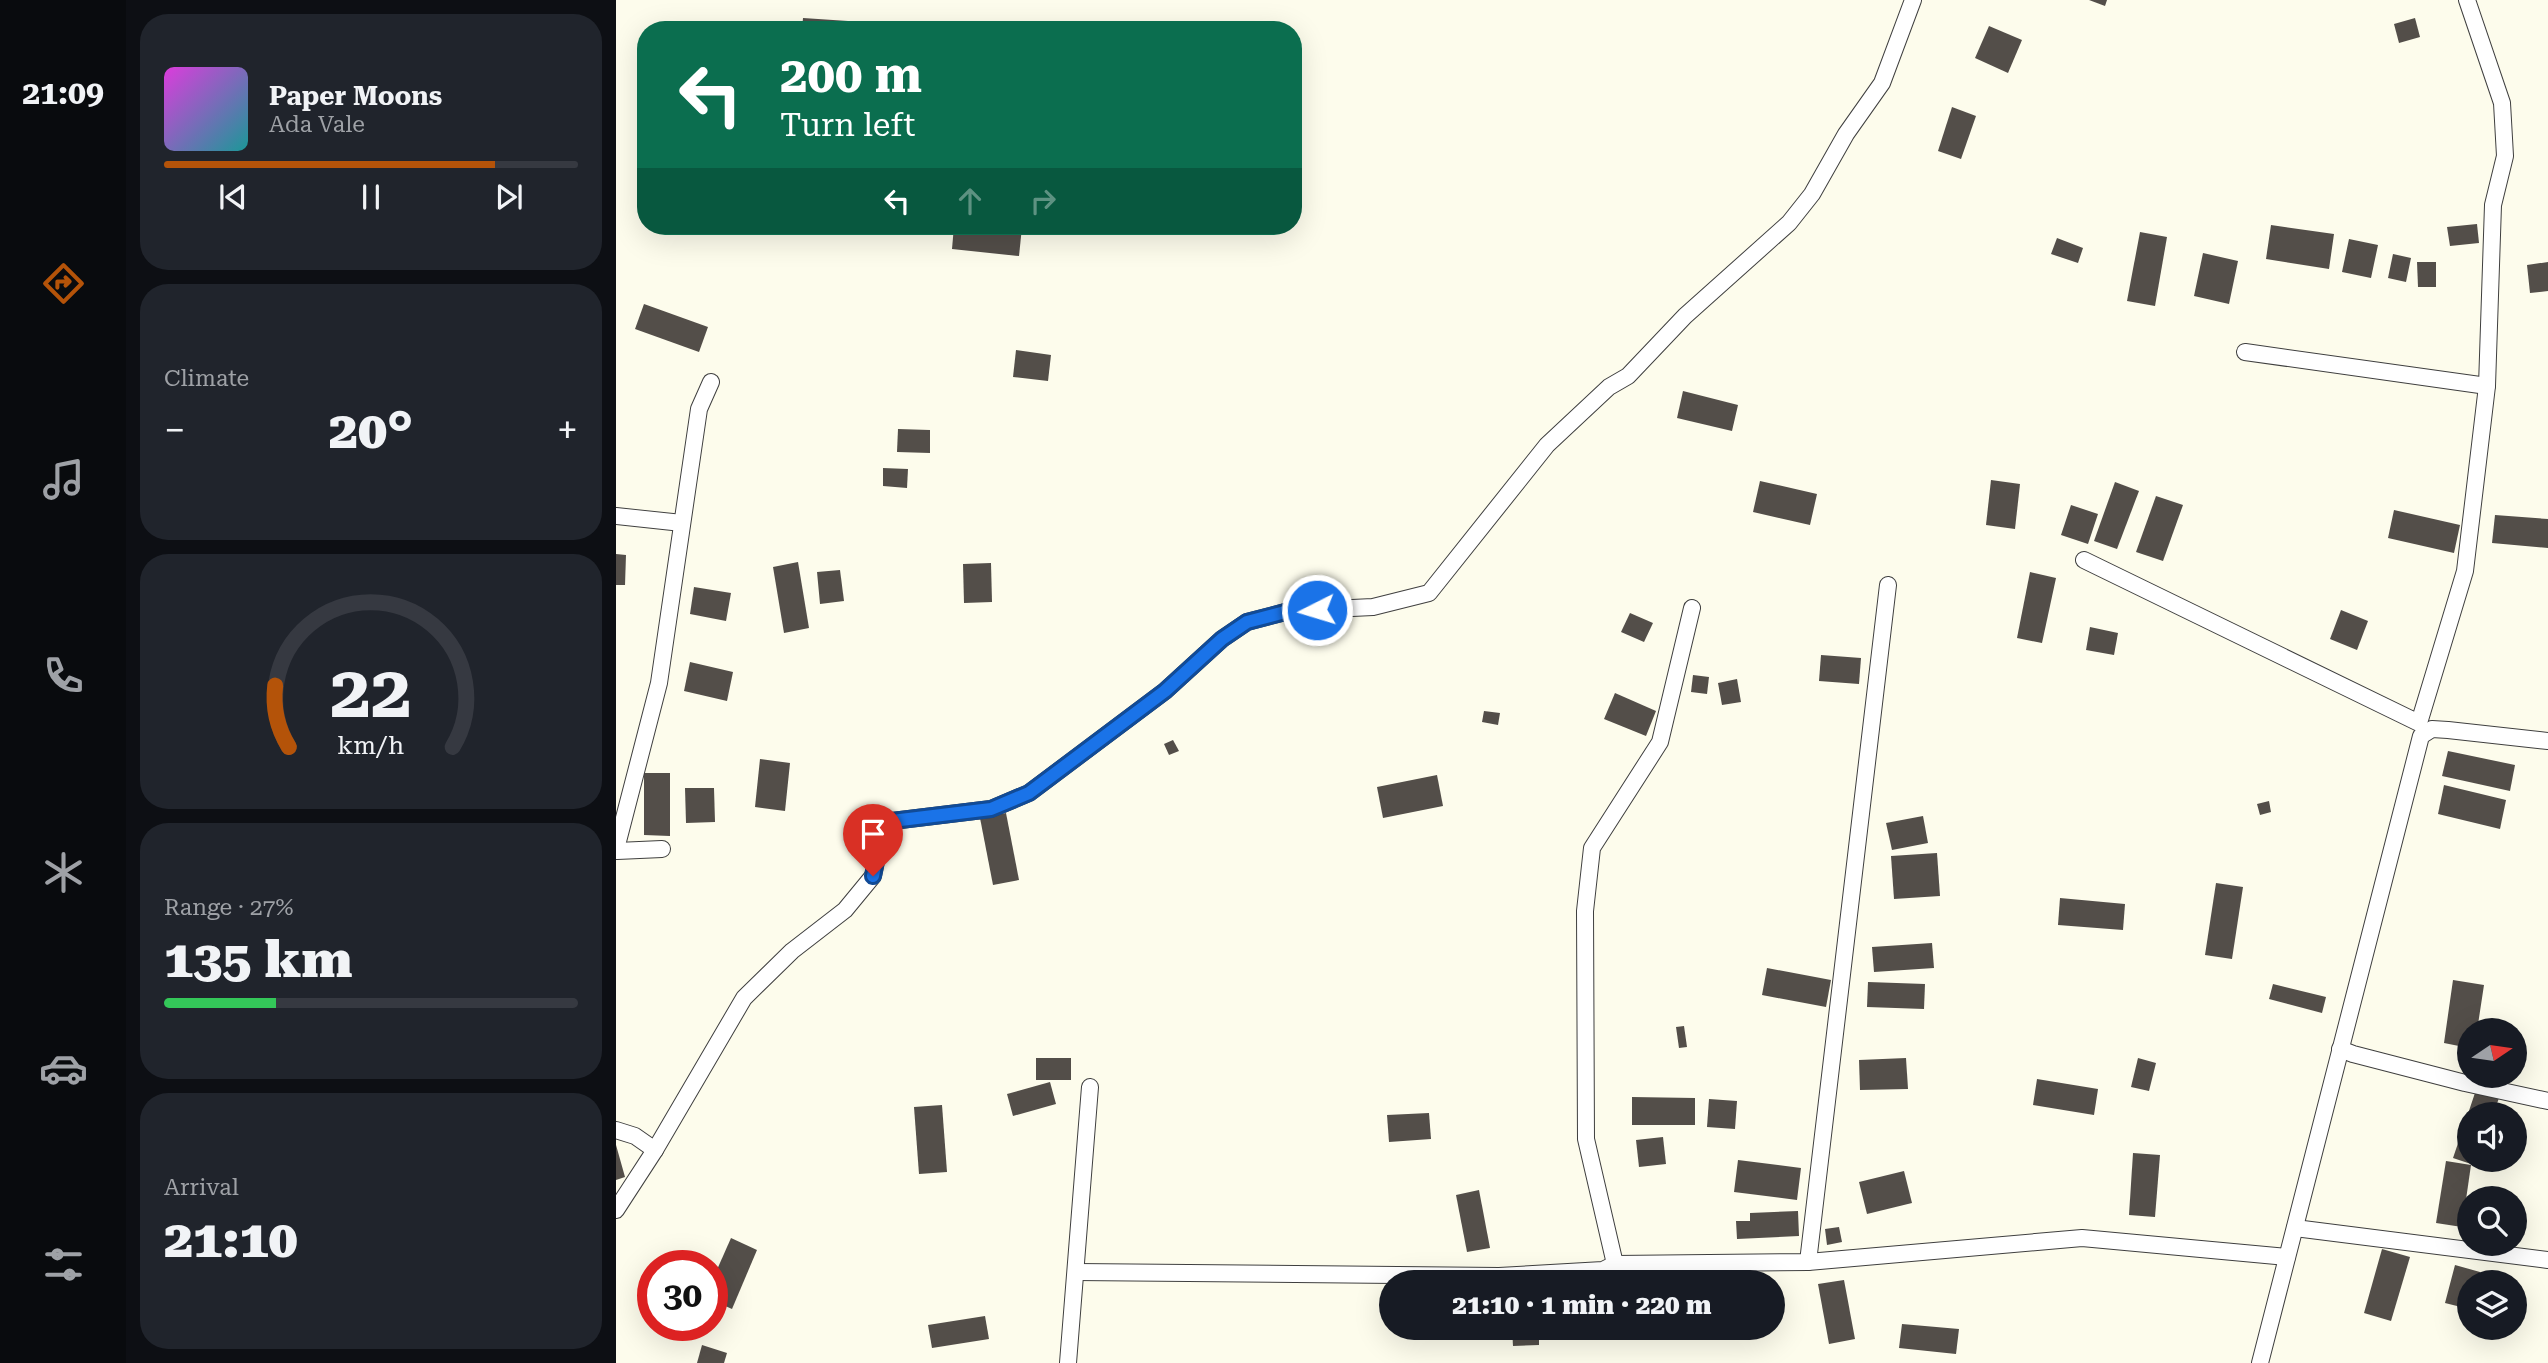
<!DOCTYPE html>
<meta charset="utf-8">
<style>
body{margin:0;font-family:"Roboto Serif",serif;background:#20242c;color:#f1f3f6;height:100vh;display:flex;flex-direction:column;font-size:26px;white-space:nowrap}
*{box-sizing:border-box;margin:0}
p{font-size:23px;color:#9ea1a6}
.icon{flex:none;width:38px;height:38px;fill:none;stroke:currentColor;stroke-width:2;stroke-linecap:round;stroke-linejoin:round}
.map{position:relative;flex:1;overflow:hidden}
.sheet{display:flex;flex-direction:column;gap:14px;padding:14px;background:#0d0f14;width:490px}
.sheet>*{flex:none}
.guide{position:absolute;left:21px;top:21px;width:665px;height:214px;border-radius:28px;box-shadow:0 7px 28px #0002;background:#0b6e4f;color:#fff;overflow:hidden}
.needle{width:46px;rotate:77deg}
.fabs{position:absolute;left:1841px;top:1018px;display:grid;gap:14px}
.fabs a{display:grid;place-items:center;width:70px;height:70px;border-radius:50%;background:#171b24;box-shadow:0 7px 28px #0002;font-size:35px}
.speed{position:absolute;left:21px;top:1250px;display:flex;gap:14px;font-size:35px;font-weight:700;text-align:center}
.speed>*{display:grid;place-content:center;width:91px;height:91px;border-radius:50%;background:#171b24;box-shadow:0 7px 28px #0002;line-height:1}
.speed .limit{border:10px solid #d22;background:#fff;color:#111}
.pin{position:absolute;display:grid;place-items:center;width:60px;height:60px;color:#fff;margin:-72px -30px;border-radius:50% 50% 50% 0;rotate:-45deg;box-shadow:0 0 7px #0007}
.pin .icon{rotate:45deg}
.me{position:absolute;width:77px;margin:-38px;rotate:265deg;stroke-linejoin:round;filter:drop-shadow(0 0 5px #0008)}
.turn{display:flex;align-items:center;gap:24px;height:147px;padding:0 28px;font-size:32px}
.turn .icon{width:91px;height:91px;stroke-width:2.5}
.turn b{display:block;font-size:49px;line-height:60px}
.lanes{display:flex;align-items:center;height:66px;padding:0 28px;background:#0003;justify-content:center;gap:35px;direction:ltr}
.lanes .off{opacity:.35}
.big{font-size:52px;font-weight:800;line-height:1.1}
.sheet .tile{flex:1;display:flex;flex-direction:column;justify-content:center;gap:10px;min-width:0;padding:0 24px;border-radius:28px;background:#20242c}
.sheet .dial{align-items:center;gap:0}
.dial svg{height:182px;overflow:visible;fill:none;stroke:#363941;stroke-width:7;stroke-linecap:round;text-anchor:middle}
.dial text{fill:#f1f3f6;stroke:none}
.song{display:flex;align-items:center;gap:21px}
.cover{width:84px;height:84px;border-radius:10px;background:linear-gradient(135deg,hsl(300 70% 55%),hsl(180 70% 35%))}
.played{height:7px;border-radius:4px;background:linear-gradient(90deg,#b45309 80%,#363941 80%)}
.keys{display:flex;justify-content:space-around;direction:ltr}
.heat{display:flex;justify-content:space-between;align-items:center;font-size:38px;direction:ltr}
.charge{height:10px;border-radius:5px;background:linear-gradient(90deg,#34c759 27%,#363941 0)}
.trip{position:absolute;left:763px;top:1270px;width:406px;height:70px;border-radius:35px;background:#171b24;box-shadow:0 7px 28px #0002;font-weight:800;line-height:70px;text-align:center}
main{display:flex;flex:1;min-height:0}
.tab-bar{display:flex;flex-direction:column;width:126px;justify-content:space-around;align-items:center;background:#090b0e;color:#9ea1a6}
.tab-bar .icon{width:49px;height:49px}
.tab-bar .current{color:#b45309}
.tab-bar b{font-size:32px;color:#f1f3f6}
.map>svg:first-child{display:block}
.building{fill:#534e49}
.lines{fill:none;stroke-linecap:round;stroke-linejoin:round}
.street-casing{stroke:#3f3f3f;stroke-width:18}
.street{stroke:#fff;stroke-width:16}
.route-casing{stroke:#114b97;stroke-width:18}
.route{stroke:#1a73e8;stroke-width:12}
</style>
<main>
<nav class="tab-bar">
<b>21:09</b>
<svg class="icon current" aria-label="directions" viewBox="0 0 24 24"><path d="M12 3l9 9-9 9-9-9zM9 14v-3h6M13 9l2 2-2 2"/></svg>
<svg class="icon" aria-label="music" viewBox="0 0 24 24"><path d="M9 18V5l10-2v13"/><circle cx="6" cy="18" r="3"/><circle cx="16" cy="16" r="3"/></svg>
<svg class="icon" aria-label="phone" viewBox="0 0 24 24"><path d="M5 4h4l2 5-3 2q2 4 5 5l2-3 5 2v4C11 20 4 13 5 4z"/></svg>
<svg class="icon" aria-label="climate" viewBox="0 0 24 24"><path d="M12 3v18M4 7l16 10M4 17L20 7"/></svg>
<svg class="icon" aria-label="car" viewBox="0 0 24 24"><path d="M5 17H2v-5l4-1 3-4h7l3 4 3 1v5h-3M9 17h6M6 11h13"/><circle cx="7" cy="17" r="2"/><circle cx="17" cy="17" r="2"/></svg>
<svg class="icon" aria-label="filters" viewBox="0 0 24 24"><path d="M4 7h16M4 17h16"/><circle cx="9" cy="7" r="2"/><circle cx="15" cy="17" r="2"/></svg>
</nav>
<section class="sheet">
<div class="tile">
<div class="song"><i class="cover"></i><div><b>Paper Moons</b><p>Ada Vale</p></div></div>
<div class="played"></div>
<div class="keys"><svg class="icon" aria-label="previous" viewBox="0 0 24 24"><path d="M18 5L8 12l10 7zM5 5v14"/></svg><svg class="icon" aria-label="pause" viewBox="0 0 24 24"><path d="M8 5v14M16 5v14"/></svg><svg class="icon" aria-label="next" viewBox="0 0 24 24"><path d="M6 5l10 7-10 7zM19 5v14"/></svg></div>
</div>
<div class="tile"><p>Climate</p>
<div class="heat"><a>−</a><b class="big">20°</b><a>+</a></div>
</div>
<div class="tile dial"><svg viewBox="0 0 100 80">
<path d="M14 69A42 42 0 1 1 86 69"/>
<path d="M14 69A42 42 0 0 1 8 42" stroke="#b45309"/>
<text x="50" y="56" font-size="32" font-weight="700">22</text>
<text x="50" y="72" font-size="11">km/h</text>
</svg></div>
<div class="tile"><p>Range · 27%</p><b class="big">135 km</b><div class="charge"></div></div>
<div class="tile"><p>Arrival</p><b class="big">21:10</b></div>
</section>
<div class="map">
<svg width="1932" height="1363" viewBox="0 0 1932 1363">
<rect width="100%" height="100%" fill="#fdfcec"/>
<g class="building">
<polygon points="1473,0 1491,0 1489,6"/>
<polygon points="187,18 232,21 231,30 186,30"/>
<polygon points="1799,18 1804,37 1783,43 1778,24"/>
<polygon points="1373,26 1406,40 1392,73 1359,58"/>
<polygon points="1336,107 1360,116 1345,159 1322,151"/>
<polygon points="1861,224 1863,243 1834,246 1831,227"/>
<polygon points="1655,225 1718,234 1713,269 1650,259"/>
<polygon points="338,226 406,227 403,256 336,249"/>
<polygon points="1524,232 1551,237 1539,306 1511,301"/>
<polygon points="1441,238 1467,248 1462,263 1435,254"/>
<polygon points="1733,239 1762,245 1755,278 1726,272"/>
<polygon points="1587,253 1622,261 1613,304 1578,296"/>
<polygon points="1777,254 1795,258 1790,282 1772,278"/>
<polygon points="1801,262 1820,262 1820,287 1802,287"/>
<polygon points="1932,262 1932,291 1914,293 1911,265"/>
<polygon points="28,304 92,327 83,352 19,329"/>
<polygon points="400,350 435,355 432,381 397,377"/>
<polygon points="1067,391 1122,405 1116,431 1061,418"/>
<polygon points="282,429 314,430 314,453 281,452"/>
<polygon points="267,468 292,469 291,488 267,486"/>
<polygon points="1375,480 1404,484 1399,529 1370,525"/>
<polygon points="1144,481 1201,494 1194,525 1137,512"/>
<polygon points="1499,482 1523,491 1501,549 1478,541"/>
<polygon points="1540,496 1567,505 1547,561 1520,552"/>
<polygon points="1455,505 1482,514 1472,544 1445,535"/>
<polygon points="1778,510 1844,525 1838,553 1772,538"/>
<polygon points="1879,515 1932,519 1932,548 1876,543"/>
<polygon points="0,554 10,555 9,585 0,585"/>
<polygon points="182,562 193,628 168,633 157,567"/>
<polygon points="375,563 376,602 348,603 347,564"/>
<polygon points="224,570 228,601 204,604 201,572"/>
<polygon points="1414,572 1440,578 1426,643 1401,638"/>
<polygon points="78,587 115,593 110,621 74,614"/>
<polygon points="1725,610 1752,621 1741,650 1714,639"/>
<polygon points="1014,613 1037,623 1028,642 1005,632"/>
<polygon points="1474,627 1502,633 1498,655 1470,650"/>
<polygon points="1205,655 1245,658 1243,684 1203,681"/>
<polygon points="74,662 117,672 111,701 68,691"/>
<polygon points="1077,675 1093,677 1091,694 1075,692"/>
<polygon points="1121,679 1125,702 1106,705 1102,683"/>
<polygon points="999,693 1040,711 1030,736 988,719"/>
<polygon points="868,711 884,713 882,725 866,722"/>
<polygon points="557,740 563,751 553,755 548,744"/>
<polygon points="1832,751 1899,765 1894,791 1826,776"/>
<polygon points="144,759 174,763 169,811 139,807"/>
<polygon points="28,773 54,773 54,836 28,835"/>
<polygon points="821,775 827,806 767,818 761,787"/>
<polygon points="1828,785 1890,800 1884,829 1822,814"/>
<polygon points="69,788 98,788 99,822 70,823"/>
<polygon points="1653,801 1655,812 1644,815 1641,804"/>
<polygon points="390,813 403,880 377,885 364,818"/>
<polygon points="1307,816 1312,843 1276,850 1270,823"/>
<polygon points="1321,853 1324,896 1278,899 1275,856"/>
<polygon points="1600,883 1627,887 1616,959 1589,955"/>
<polygon points="1444,898 1509,904 1507,930 1442,925"/>
<polygon points="1316,943 1318,968 1258,972 1256,947"/>
<polygon points="1151,968 1215,980 1210,1007 1146,995"/>
<polygon points="1837,980 1868,985 1861,1031 1853,1031 1853,1048 1828,1043"/>
<polygon points="1252,982 1309,984 1308,1009 1251,1007"/>
<polygon points="1657,984 1710,997 1706,1013 1653,999"/>
<polygon points="1068,1026 1071,1047 1063,1048 1060,1027"/>
<rect x="420" y="1058" width="35" height="22"/>
<polygon points="1290,1058 1292,1089 1244,1090 1243,1060"/>
<polygon points="1522,1058 1540,1063 1533,1091 1515,1087"/>
<polygon points="1421,1079 1482,1089 1478,1115 1417,1105"/>
<polygon points="434,1082 440,1104 397,1116 391,1094"/>
<polygon points="1860,1090 1883,1098 1877,1115 1853,1115 1853,1160 1862,1160 1861,1166 1837,1158"/>
<polygon points="1016,1097 1079,1098 1079,1125 1016,1125"/>
<polygon points="1093,1099 1121,1101 1119,1129 1091,1127"/>
<polygon points="326,1105 331,1172 303,1174 298,1107"/>
<polygon points="813,1113 815,1139 773,1142 771,1115"/>
<polygon points="1047,1137 1050,1164 1023,1167 1020,1140"/>
<polygon points="0,1145 9,1177 0,1180"/>
<polygon points="1517,1153 1544,1155 1539,1217 1513,1215"/>
<polygon points="1122,1160 1185,1168 1181,1200 1118,1192"/>
<polygon points="1830,1161 1855,1165 1846,1227 1820,1223"/>
<polygon points="1288,1171 1296,1203 1251,1214 1243,1182"/>
<polygon points="863,1190 874,1248 851,1252 840,1195"/>
<polygon points="1182,1211 1183,1236 1121,1239 1120,1221 1134,1221 1134,1213"/>
<polygon points="1223,1227 1226,1242 1211,1245 1209,1229"/>
<polygon points="115,1238 141,1250 116,1309 96,1300 96,1281"/>
<polygon points="1766,1249 1794,1257 1775,1321 1748,1313"/>
<polygon points="1839,1265 1864,1272 1862,1283 1853,1283 1853,1309 1829,1303"/>
<polygon points="1228,1280 1239,1339 1213,1344 1202,1284"/>
<polygon points="369,1316 373,1339 316,1348 312,1325"/>
<polygon points="1286,1324 1343,1329 1340,1354 1283,1348"/>
<polygon points="896,1328 923,1328 923,1345 897,1346"/>
<polygon points="86,1345 111,1353 108,1363 81,1363"/>
</g>
<g class="lines">
<defs>
<g id="street">
<polyline points="1629,352 1871,386"/>
<polyline points="0,516 66,523"/>
<polyline points="1468,560 1803,723 1849,571 1871,386 1877,205 1889,156 1886,103 1851,0"/>
<polyline points="2,848 1,851 46,849"/>
<polyline points="0,849 43,683 83,409 95,382"/>
<polyline points="1724,1049 1737,1054 1849,1083 1932,1101"/>
<polyline points="0,1130 19,1136 39,1150"/>
<polyline points="0,1210 39,1150 128,998 176,951 229,910 257,876 268,822 375,809 413,793 549,691 606,639 631,622 673,611 757,607 813,593 931,445 993,387 1012,376 1069,316 1173,223 1196,194 1230,134 1266,83 1297,0"/>
<polyline points="1679,1228 1932,1260"/>
<polyline points="1192,1262 1272,585"/>
<polyline points="999,1264 970,1139 969,911 976,848 1044,742 1076,608"/>
<polyline points="460,1272 883,1276 987,1270 999,1264 1192,1262 1466,1238 1671,1257"/>
<polyline points="452,1363 474,1087"/>
<polyline points="1644,1363 1805,736 1816,729 1832,730 1932,741"/>
</g>
</defs>
<use href="#street" class="street-casing"/>
<use href="#street" class="street"/>
</g>
<g class="lines">
<defs>
<polyline id="route" points="257,876 268,822 375,809 413,793 549,691 606,639 631,622 673,611 701,610"/>
</defs>
<use href="#route" class="route-casing"/>
<use href="#route" class="route"/>
</g>
</svg>
<div class="fabs">
<a><svg class="needle" viewBox="-14 -14 28 28"><path d="M0-13l5 13h-10z" fill="#e53935"/><path d="M0 13l5-13h-10z" fill="#9ea1a6"/></svg></a>
<a><svg class="icon" aria-label="sound" viewBox="0 0 24 24"><path d="M4 9h4l5-4v14l-5-4H4zM17 9q2 3 0 6"/></svg></a>
<a><svg class="icon" aria-label="search" viewBox="0 0 24 24"><circle cx="10" cy="10" r="6"/><path d="M15 15l6 6"/></svg></a>
<a><svg class="icon" aria-label="layers" viewBox="0 0 24 24"><path d="M12 4l9 5-9 5-9-5zM3 14l9 5 9-5"/></svg></a>
</div>
<div class="speed"><div class="limit">30</div></div>
<div class="pin" style="left:257px;top:876px;background:#d93025"><svg class="icon" aria-label="arrive" viewBox="0 0 24 24"><path d="M6 21V4h12l-3 4 3 4H6"/></svg></div>
<svg class="me" style="left:701px;top:610px" viewBox="-20 -20 40 40"><circle r="17" fill="#1a73e8" stroke="#fff" stroke-width="3"/><path d="M0-11L8 9 0 5-8 9z" fill="#fff"/></svg>
<div class="trip">21:10 · 1 min · 220 m</div>
<div class="guide">
<div class="turn"><svg class="icon" aria-label="left" viewBox="0 0 24 24"><path d="M17 20v-9H6M10 6l-5 5 5 5"/></svg><div><b>200 m</b>Turn left</div></div>
<div class="lanes"><svg class="icon" aria-label="left" viewBox="0 0 24 24"><path d="M17 20v-9H6M10 6l-5 5 5 5"/></svg><svg class="icon off" aria-label="ahead" viewBox="0 0 24 24"><path d="M12 20V5M6 11l6-6 6 6"/></svg><svg class="icon off" aria-label="right" viewBox="0 0 24 24"><path d="M7 20v-9h11M14 6l5 5-5 5"/></svg></div>
</div>
</div>
</main>
